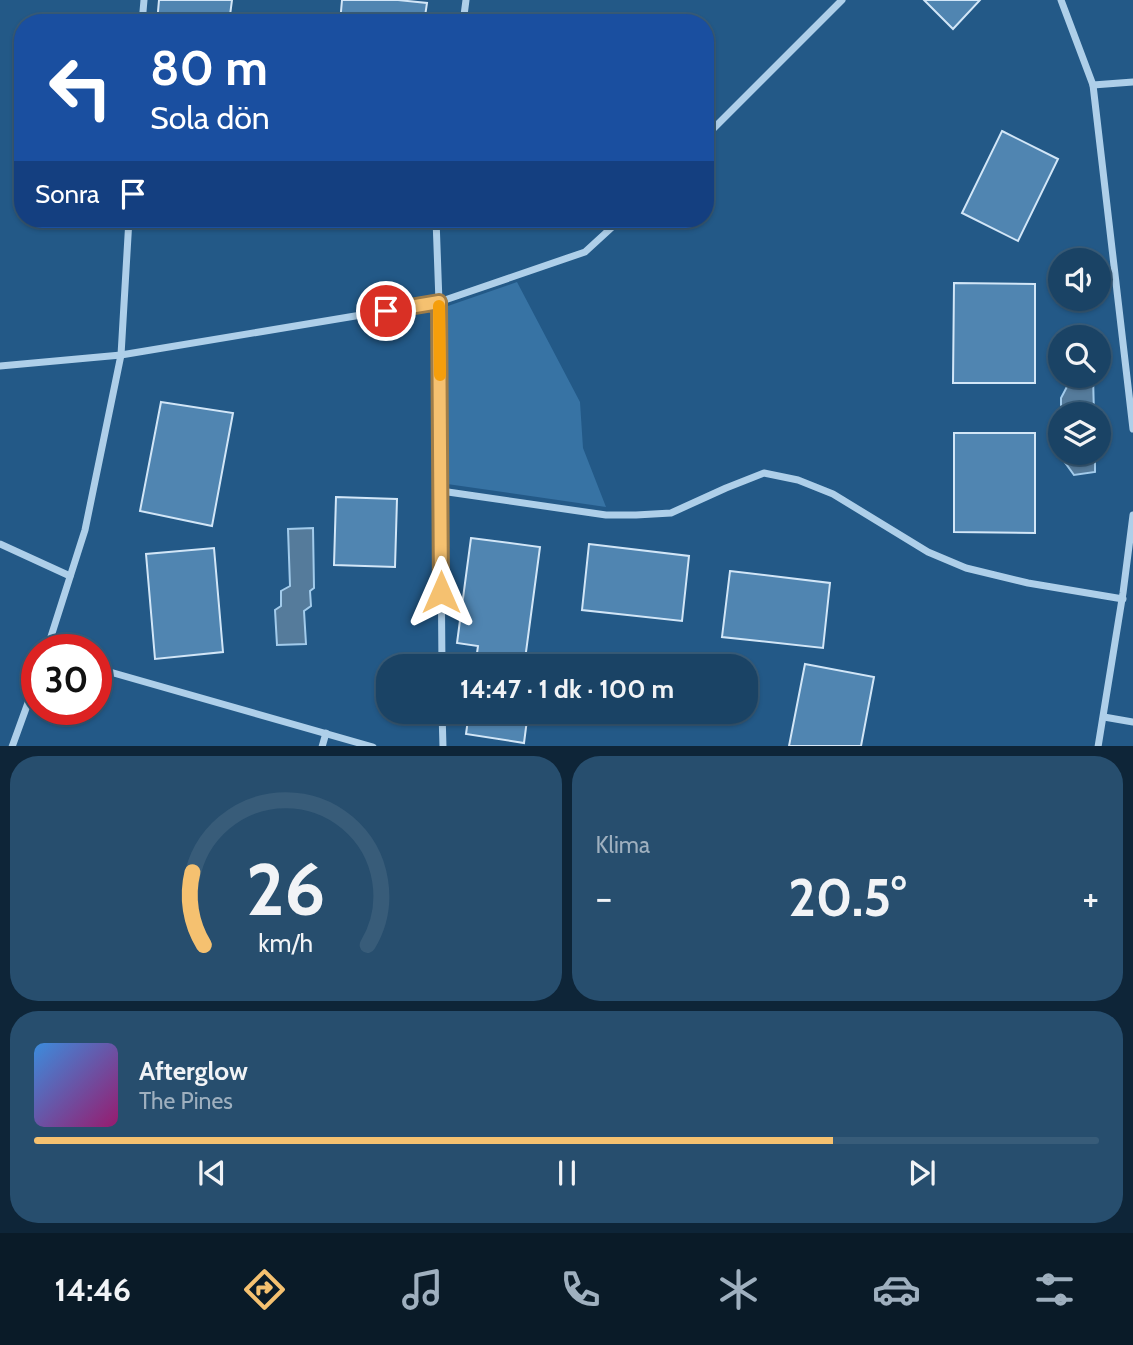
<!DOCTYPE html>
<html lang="tr">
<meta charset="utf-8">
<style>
body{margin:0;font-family:Cabin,sans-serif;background:#274e6e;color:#f1f3f6;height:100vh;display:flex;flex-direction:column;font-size:26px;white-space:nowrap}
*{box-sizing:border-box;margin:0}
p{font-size:23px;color:#9fb0bf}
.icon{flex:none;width:38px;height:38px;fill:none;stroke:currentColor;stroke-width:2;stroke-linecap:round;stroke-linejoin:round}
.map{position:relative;height:746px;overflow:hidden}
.drawer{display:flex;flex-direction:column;gap:10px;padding:10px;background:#0e2538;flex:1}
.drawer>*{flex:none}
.hud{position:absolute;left:14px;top:14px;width:700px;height:214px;border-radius:28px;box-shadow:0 2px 5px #0004,0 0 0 2px #385c79;background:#1a4fa0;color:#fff;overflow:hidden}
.controls{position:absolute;left:1048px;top:248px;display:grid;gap:14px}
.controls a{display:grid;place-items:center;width:63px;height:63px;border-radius:50%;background:#1a4365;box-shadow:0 2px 5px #0004,0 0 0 2px #385c79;font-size:35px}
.speed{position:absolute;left:21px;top:634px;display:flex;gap:14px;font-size:35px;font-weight:700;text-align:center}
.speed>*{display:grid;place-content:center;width:91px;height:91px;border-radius:50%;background:#1a4365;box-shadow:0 2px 5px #0004,0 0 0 2px #385c79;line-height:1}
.speed .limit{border:10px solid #d22;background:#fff;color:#111}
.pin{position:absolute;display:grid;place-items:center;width:60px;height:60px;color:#fff;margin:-30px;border:4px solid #fff;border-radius:50%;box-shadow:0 2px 7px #0007}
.me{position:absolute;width:77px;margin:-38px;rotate:0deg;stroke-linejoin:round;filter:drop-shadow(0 0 5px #0008)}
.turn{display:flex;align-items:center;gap:24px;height:147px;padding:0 21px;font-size:32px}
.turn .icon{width:91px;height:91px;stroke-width:2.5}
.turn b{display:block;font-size:49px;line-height:60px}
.then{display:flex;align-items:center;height:66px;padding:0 21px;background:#0003;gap:14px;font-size:26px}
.big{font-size:52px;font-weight:700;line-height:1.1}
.drawer .tile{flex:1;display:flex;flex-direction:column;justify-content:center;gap:10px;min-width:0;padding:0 24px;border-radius:28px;background:#274e6e}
.drawer .dial{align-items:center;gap:0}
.dial svg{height:182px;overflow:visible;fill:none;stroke:#385c79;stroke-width:7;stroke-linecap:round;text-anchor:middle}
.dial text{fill:#f1f3f6;stroke:none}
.song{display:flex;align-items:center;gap:21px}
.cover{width:84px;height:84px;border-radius:10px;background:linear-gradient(135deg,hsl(210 70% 55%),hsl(320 70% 35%))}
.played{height:7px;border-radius:4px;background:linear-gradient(90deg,#f5c170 75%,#385c79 75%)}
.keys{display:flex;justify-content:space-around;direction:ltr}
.heat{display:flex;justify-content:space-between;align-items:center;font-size:38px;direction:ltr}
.drawer .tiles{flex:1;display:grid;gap:10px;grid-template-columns:1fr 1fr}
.tile:last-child{grid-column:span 2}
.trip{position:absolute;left:376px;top:654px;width:382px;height:70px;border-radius:28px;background:#1a4365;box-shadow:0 2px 5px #0004,0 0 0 2px #385c79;font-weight:700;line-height:70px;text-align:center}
.dock{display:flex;height:112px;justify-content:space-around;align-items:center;background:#0a1b28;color:#9fb0bf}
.dock .icon{width:49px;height:49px}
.dock .current{color:#f5c170}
.dock b{font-size:32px;color:#f1f3f6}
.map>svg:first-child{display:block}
.green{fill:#3773a4}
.water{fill:#557b9b;stroke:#a2cbeb;stroke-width:2}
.building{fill:#5085b1;stroke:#d2e6f7;stroke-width:2}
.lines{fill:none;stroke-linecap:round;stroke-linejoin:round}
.minor{stroke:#aecfe9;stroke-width:7}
.route-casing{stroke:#9f7d49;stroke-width:18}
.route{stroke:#f5c170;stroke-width:12}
.slow{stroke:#f59e0b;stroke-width:12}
</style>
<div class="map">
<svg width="1133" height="747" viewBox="0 0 1133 747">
<rect width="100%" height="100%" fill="#235987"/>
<polygon class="green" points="517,282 580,402 583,448 606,507 447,484 445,307"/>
<g class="water">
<polygon points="1081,376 1093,376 1094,415 1061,415 1061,398 1071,379"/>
<polygon points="1067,453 1095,453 1095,472 1074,475 1064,461"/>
<polygon points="313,528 314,588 310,591 311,606 304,611 306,644 277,645 275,610 281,606 281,591 290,586 288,529"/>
</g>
<g class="building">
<polygon points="159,0 232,0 229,23 157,23"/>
<polygon points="342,0 398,0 427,3 424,23 340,23"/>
<polygon points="924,0 980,0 953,29"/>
<polygon points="1002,131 1058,159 1018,241 962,213"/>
<polygon points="954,283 1035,284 1035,383 953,383"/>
<polygon points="161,402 233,413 212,526 140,511"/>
<polygon points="954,433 1035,433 1035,533 954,532"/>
<polygon points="336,497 397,499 395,567 334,565"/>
<polygon points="471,538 540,547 524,667 475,667 478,646 457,643"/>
<polygon points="589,544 689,556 682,621 582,610"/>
<polygon points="214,548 223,652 155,659 146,554"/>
<polygon points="730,571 830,583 823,648 722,637"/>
<polygon points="805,664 874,677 861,746 789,746"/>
<polygon points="469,712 528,712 524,743 466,734"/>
</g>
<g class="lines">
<g class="minor">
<polyline points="1061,0 1093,85 1133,429"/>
<polyline points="142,23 144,0"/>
<polyline points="463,23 466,0"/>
<polyline points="1093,85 1133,82"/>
<polyline points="705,137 842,0"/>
<polyline points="436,219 439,302 442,667"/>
<polyline points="0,366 121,355 439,302 585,252 621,219"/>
<polyline points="441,491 606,515 636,515 671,513 726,488 764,473 798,480 833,494 928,552 966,568 1028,583 1123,599"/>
<polyline points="0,544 70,576"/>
<polyline points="47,649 85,530 121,355 129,219"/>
<polyline points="96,668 373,747"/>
<polyline points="442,712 443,747"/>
<polyline points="1104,717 1133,722"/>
<polyline points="12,747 37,678"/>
<polyline points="322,747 326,733"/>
<polyline points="1098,747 1123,593 1133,515"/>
</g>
</g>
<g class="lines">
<defs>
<polyline id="route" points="386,311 439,302 441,592"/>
</defs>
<use href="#route" class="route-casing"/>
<use href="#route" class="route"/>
<polyline class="slow" points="439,306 440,375"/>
</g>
</svg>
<div class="controls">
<a><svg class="icon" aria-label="sound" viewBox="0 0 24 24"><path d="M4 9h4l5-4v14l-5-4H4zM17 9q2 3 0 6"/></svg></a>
<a><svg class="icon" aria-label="search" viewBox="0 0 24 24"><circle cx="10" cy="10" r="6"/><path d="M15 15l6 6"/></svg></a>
<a><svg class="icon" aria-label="layers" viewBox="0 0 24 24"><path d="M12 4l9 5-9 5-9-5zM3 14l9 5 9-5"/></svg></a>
</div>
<div class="speed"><div class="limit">30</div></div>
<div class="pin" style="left:386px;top:311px;background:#d93025"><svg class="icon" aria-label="arrive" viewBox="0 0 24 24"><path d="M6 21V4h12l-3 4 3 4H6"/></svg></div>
<svg class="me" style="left:441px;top:592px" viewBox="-20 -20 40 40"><path d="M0-17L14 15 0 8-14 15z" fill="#f5c170" stroke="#fff" stroke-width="4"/></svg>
<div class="trip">14:47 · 1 dk · 100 m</div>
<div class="hud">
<div class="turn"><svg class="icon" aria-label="left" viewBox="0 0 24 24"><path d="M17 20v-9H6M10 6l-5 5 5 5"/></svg><div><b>80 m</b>Sola dön</div></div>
<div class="then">Sonra<svg class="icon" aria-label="arrive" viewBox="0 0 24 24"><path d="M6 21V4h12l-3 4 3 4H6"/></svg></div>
</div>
</div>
<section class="drawer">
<div class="tiles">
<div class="tile dial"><svg viewBox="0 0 100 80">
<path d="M14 69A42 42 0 1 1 86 69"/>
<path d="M14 69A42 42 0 0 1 9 37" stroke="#f5c170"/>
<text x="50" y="56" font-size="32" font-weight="700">26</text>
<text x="50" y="72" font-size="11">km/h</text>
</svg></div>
<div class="tile"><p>Klima</p>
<div class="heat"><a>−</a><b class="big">20.5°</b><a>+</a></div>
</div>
<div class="tile">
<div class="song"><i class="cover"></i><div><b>Afterglow</b><p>The Pines</p></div></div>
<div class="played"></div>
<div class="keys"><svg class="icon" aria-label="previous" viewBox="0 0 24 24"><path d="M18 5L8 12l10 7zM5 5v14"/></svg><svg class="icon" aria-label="pause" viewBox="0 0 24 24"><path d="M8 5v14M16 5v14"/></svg><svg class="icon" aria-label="next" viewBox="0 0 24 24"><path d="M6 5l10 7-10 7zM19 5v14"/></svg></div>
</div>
</div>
</section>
<nav class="dock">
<b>14:46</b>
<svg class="icon current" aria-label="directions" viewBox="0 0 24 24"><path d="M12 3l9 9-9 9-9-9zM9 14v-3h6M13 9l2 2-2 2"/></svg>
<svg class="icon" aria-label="music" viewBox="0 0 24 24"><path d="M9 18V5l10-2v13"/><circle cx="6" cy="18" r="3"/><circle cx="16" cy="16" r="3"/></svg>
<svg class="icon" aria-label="phone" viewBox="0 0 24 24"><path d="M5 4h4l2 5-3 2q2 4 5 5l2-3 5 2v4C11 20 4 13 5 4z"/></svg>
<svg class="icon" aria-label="climate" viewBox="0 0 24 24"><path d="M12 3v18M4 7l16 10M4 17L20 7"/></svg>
<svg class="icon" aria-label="car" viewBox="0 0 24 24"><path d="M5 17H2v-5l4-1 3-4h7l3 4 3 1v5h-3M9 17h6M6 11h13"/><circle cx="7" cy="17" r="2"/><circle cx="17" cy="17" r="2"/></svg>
<svg class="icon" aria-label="filters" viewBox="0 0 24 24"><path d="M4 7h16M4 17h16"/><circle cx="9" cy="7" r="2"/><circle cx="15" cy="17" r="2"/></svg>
</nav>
